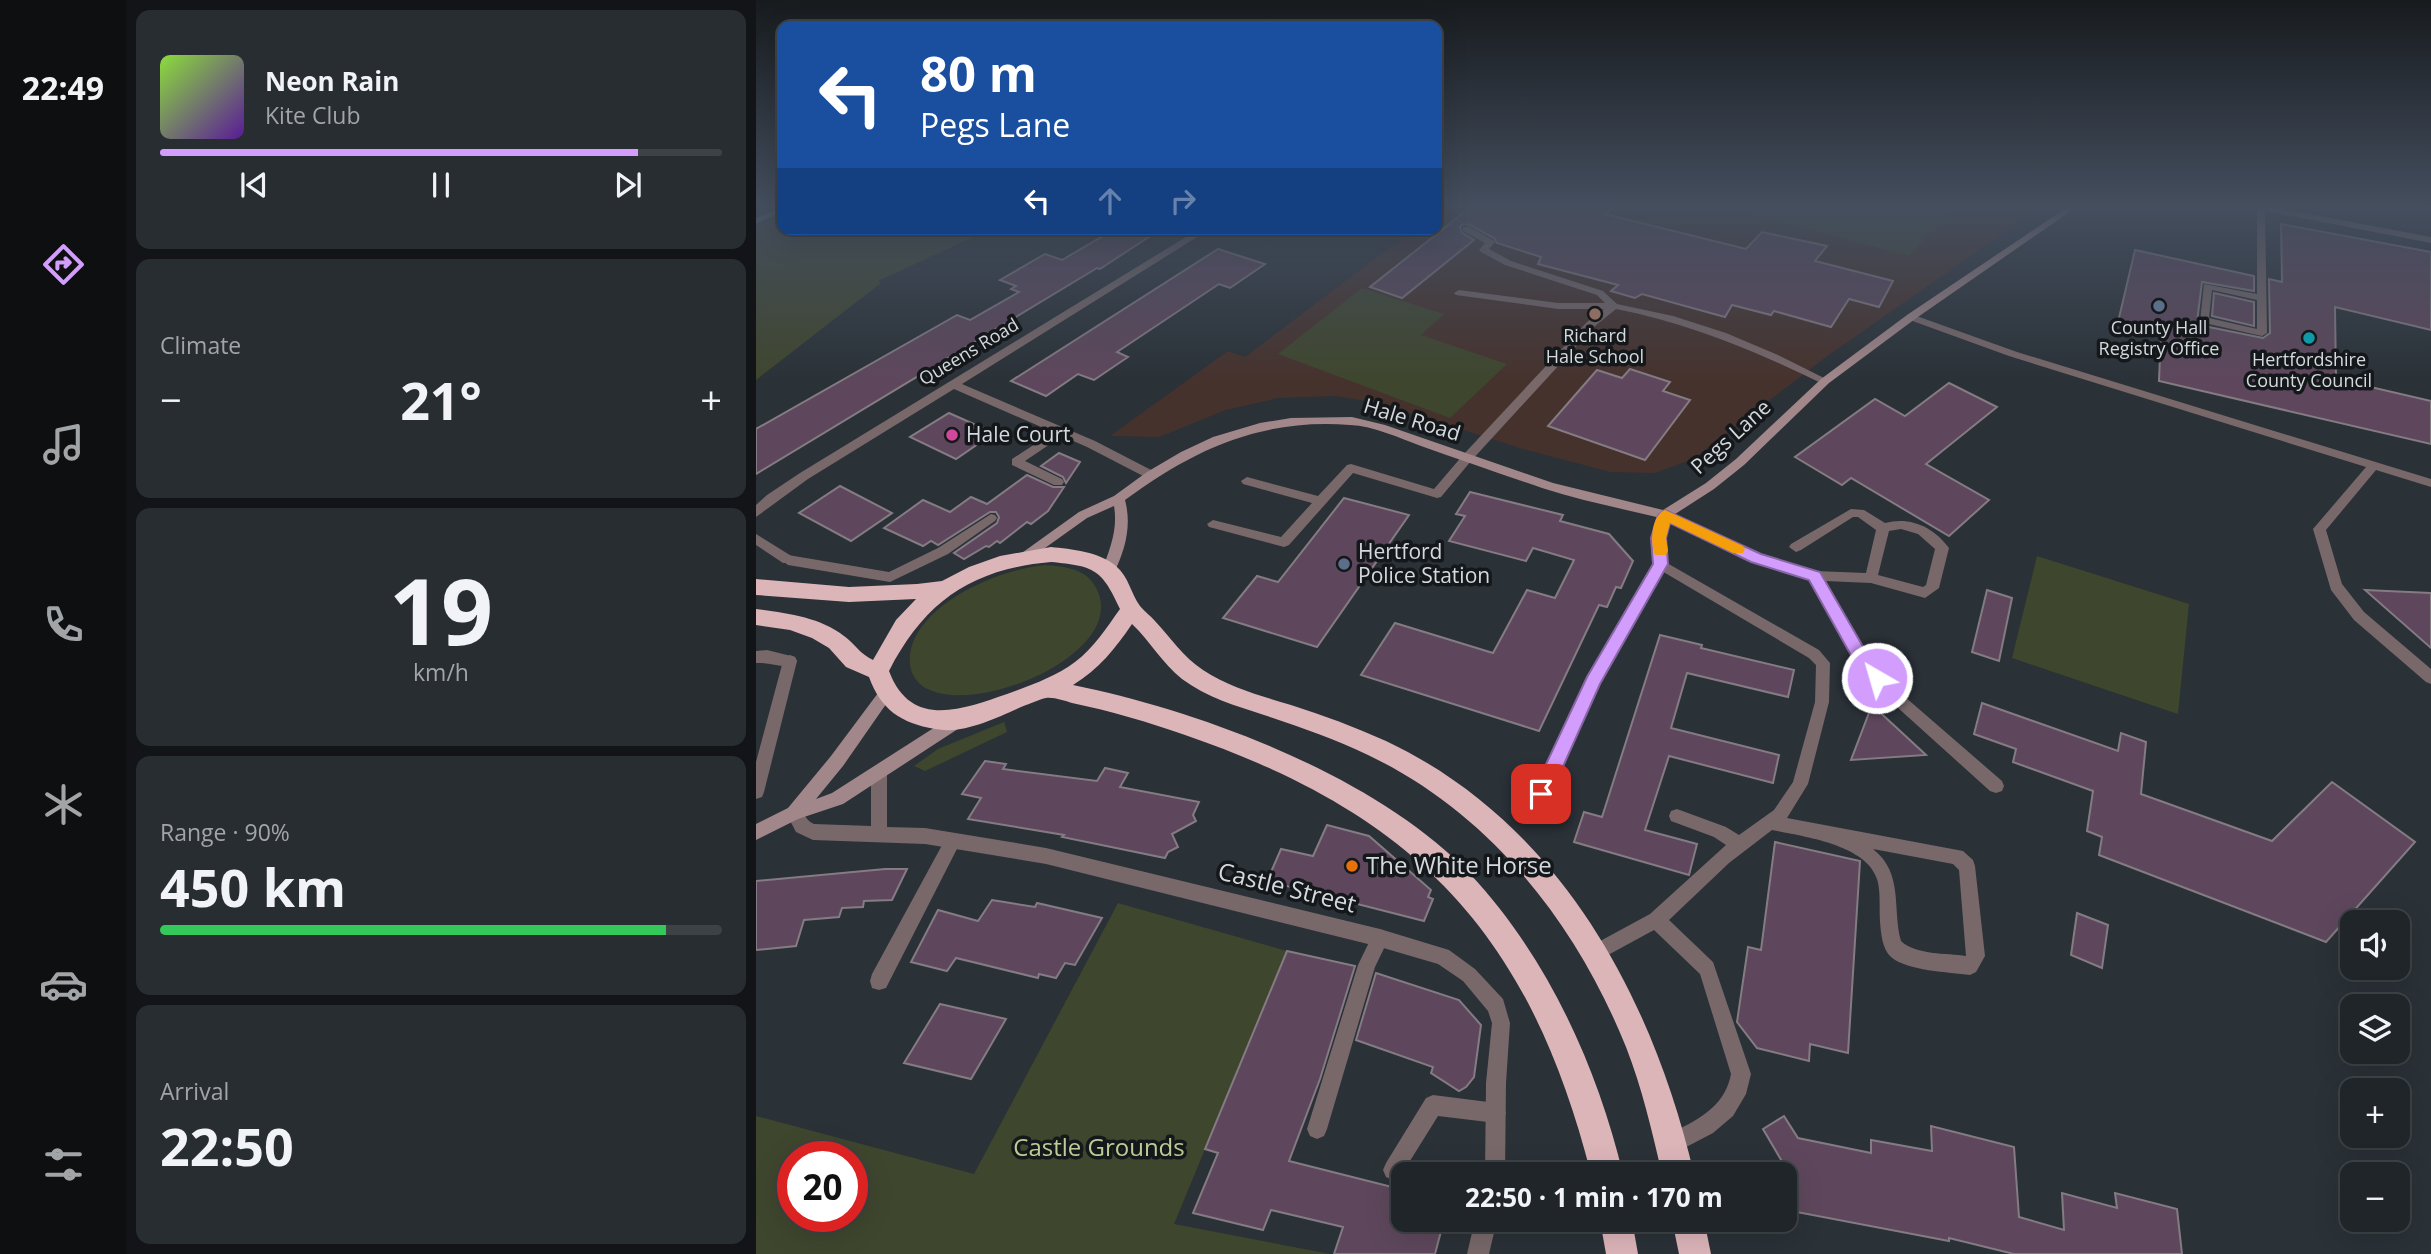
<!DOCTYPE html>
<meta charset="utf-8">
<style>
body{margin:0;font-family:"Open Sans",sans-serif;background:#282d31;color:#f1f3f6;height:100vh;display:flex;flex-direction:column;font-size:26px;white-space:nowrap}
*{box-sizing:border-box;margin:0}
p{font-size:23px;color:#a2a5a8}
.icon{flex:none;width:38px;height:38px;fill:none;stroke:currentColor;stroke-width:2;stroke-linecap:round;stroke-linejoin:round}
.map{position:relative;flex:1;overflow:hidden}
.side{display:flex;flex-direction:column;gap:10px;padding:10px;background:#121417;width:630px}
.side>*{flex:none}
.top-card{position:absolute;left:21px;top:21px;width:665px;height:214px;border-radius:14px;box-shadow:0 7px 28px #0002,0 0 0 2px #3d4246;background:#1a4fa0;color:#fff;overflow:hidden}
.tools{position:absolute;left:1584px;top:910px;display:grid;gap:14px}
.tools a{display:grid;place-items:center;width:70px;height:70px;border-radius:14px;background:#202529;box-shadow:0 7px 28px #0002,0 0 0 2px #3d4246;font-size:35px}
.speed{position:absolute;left:21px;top:1141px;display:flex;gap:14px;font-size:35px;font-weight:700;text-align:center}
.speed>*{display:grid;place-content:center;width:91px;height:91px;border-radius:50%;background:#202529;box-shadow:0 7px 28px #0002,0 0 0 2px #3d4246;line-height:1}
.speed .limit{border:10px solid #d22;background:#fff;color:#111}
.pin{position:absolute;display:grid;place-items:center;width:60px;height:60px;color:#fff;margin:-30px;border-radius:14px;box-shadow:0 4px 10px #0006}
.me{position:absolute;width:77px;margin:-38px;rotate:322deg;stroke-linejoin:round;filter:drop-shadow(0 0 5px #0008)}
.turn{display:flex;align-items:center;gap:24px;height:147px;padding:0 28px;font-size:32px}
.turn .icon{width:91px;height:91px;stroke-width:2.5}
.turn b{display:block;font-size:49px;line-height:60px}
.lanes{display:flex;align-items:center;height:66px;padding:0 28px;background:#0003;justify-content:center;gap:35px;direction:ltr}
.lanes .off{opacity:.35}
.big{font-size:52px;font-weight:700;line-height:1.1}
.side .widget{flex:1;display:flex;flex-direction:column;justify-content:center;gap:10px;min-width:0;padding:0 24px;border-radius:14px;background:#282d31}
.side .dial{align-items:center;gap:0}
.dial b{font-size:91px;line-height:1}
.song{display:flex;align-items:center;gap:21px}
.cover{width:84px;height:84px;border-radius:10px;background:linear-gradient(135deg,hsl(90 70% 55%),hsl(270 70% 35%))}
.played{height:7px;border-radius:4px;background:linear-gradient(90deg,#d29dfd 85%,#3d4246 85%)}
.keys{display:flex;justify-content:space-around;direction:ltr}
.heat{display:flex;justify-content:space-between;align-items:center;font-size:38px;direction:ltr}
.charge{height:10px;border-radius:5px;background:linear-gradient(90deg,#34c759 90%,#3d4246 0)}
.trip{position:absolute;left:635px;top:1162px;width:406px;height:70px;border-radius:14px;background:#202529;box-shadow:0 7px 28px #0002,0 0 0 2px #3d4246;font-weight:700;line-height:70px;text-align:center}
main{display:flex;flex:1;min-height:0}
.dock{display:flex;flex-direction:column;width:126px;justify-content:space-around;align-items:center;background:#0d0f10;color:#a2a5a8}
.dock .icon{width:49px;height:49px}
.dock .active{color:#d29dfd}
.dock b{font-size:32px;color:#f1f3f6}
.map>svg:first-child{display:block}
.education{fill:#46322d}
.green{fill:#3f462e;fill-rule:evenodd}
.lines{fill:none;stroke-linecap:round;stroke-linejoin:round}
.stream{stroke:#6c8691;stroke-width:5}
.building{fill:#5e475c;stroke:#847b83;stroke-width:2}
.lane{fill:#78686a;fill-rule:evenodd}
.street{fill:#78686a;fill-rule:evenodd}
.secondary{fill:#a1878a;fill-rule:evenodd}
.highway{fill:#dcb5b9;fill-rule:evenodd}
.route{fill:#d29dfd;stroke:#8866a4;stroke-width:2}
.slow{fill:#f59e0b}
.service-dot{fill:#5c6f8a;stroke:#15181b;stroke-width:2.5}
.education-dot{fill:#8d6e63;stroke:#15181b;stroke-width:2.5}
.culture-dot{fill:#0f9aa8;stroke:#15181b;stroke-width:2.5}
.hotel-dot{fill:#d1479c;stroke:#15181b;stroke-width:2.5}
.food-dot{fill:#e8710a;stroke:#15181b;stroke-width:2.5}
.labels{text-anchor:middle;stroke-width:7;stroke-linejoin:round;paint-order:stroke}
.far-poi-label{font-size:18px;fill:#d4d9dd;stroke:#15181b}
.far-street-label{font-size:18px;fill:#d4d9dd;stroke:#15181b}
.street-label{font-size:21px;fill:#d4d9dd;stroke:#15181b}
.poi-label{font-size:21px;fill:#d4d9dd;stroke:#15181b;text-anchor:start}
.near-poi-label{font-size:24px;fill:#d4d9dd;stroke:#15181b;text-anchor:start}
.near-street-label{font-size:24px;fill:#d4d9dd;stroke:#15181b}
.near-park-label{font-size:24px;fill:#bccc95;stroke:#15181b}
</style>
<main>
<nav class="dock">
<b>22:49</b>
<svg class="icon active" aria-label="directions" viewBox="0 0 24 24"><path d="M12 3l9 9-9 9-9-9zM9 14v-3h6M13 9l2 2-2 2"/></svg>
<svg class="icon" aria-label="music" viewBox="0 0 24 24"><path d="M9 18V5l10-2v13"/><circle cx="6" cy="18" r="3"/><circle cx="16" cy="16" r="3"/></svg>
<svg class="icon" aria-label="phone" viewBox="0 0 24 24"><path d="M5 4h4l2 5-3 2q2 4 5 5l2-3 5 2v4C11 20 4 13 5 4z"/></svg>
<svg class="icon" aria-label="climate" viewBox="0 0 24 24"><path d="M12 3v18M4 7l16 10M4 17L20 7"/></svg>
<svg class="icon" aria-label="car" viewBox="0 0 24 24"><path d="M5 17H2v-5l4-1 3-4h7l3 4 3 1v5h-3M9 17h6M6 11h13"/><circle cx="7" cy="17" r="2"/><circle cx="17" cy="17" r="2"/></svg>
<svg class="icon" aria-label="filters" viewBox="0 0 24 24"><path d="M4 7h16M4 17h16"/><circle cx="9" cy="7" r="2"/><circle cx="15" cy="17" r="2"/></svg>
</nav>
<section class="side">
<div class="widget">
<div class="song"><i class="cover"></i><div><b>Neon Rain</b><p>Kite Club</p></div></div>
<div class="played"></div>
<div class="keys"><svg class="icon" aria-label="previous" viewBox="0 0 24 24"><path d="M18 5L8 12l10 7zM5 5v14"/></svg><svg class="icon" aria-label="pause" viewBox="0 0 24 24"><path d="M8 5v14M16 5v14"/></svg><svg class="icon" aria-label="next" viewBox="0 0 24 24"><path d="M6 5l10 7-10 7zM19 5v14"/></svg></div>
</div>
<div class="widget"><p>Climate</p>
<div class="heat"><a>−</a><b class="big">21°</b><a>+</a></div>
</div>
<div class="widget dial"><b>19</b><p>km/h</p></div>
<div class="widget"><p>Range · 90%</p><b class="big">450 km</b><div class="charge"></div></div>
<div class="widget"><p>Arrival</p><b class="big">22:50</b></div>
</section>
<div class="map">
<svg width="1675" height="1254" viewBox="0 0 1675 1254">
<rect width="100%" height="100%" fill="#2a3137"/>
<polygon class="education" points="687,206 1286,206 1070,357 937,459 899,473 854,472 767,449 623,403 579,396 522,398 470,410 403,437 354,436 472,351 489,357 658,229 681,229 681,211"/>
<g class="green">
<polygon points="962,206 1202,206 1153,256"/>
<polygon points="26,212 26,229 235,229 122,281 125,283 0,380 0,224"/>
<polygon points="606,288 688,314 665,335 751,364 694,418 522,354"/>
<polygon points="1281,556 1433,604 1422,714 1256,658"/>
<path d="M 288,565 C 306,566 329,568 339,586 C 384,661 165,740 154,665 C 152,646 161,631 173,618 C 201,589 248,570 288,565 Z"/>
<polygon points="248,722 251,732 169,771 158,766 182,749"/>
<path d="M 362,903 L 531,951 L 418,1224 L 574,1254 L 0,1254 L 0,1116 L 218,1174 ZM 37,1157 L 96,1157 L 96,1216 L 37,1216 Z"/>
</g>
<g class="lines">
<polyline class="stream" points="0,221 26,209"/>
</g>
<g class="building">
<polygon points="716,206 861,206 849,214 990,249 1006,232 1071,246 1059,261 1137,281 1123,307 1093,299 1075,327 1018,311 1015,315 976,305 969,317 886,294 879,298 855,291 862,285 782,264 785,257 741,243 738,238 714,225 707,224 704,227 706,233 718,240 646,298 614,287"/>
<polygon points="1525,224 1675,252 1675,330 1579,307 1580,379 1675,401 1675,444 1403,381 1405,332 1362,322 1379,250 1498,276 1498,291 1446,282 1441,322 1443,325 1507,338 1514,333 1513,279 1526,282"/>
<polygon points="359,229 405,229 344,269 341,268 0,474 0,429 201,315 214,320 263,292 255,289 260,286 244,280 289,254 306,260"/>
<polygon points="462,249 509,264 474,288 463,284 361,352 372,357 338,380 322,374 290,396 255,381"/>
<polygon points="1458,293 1498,302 1498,326 1456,316"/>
<polygon points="874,369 914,382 907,391 934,400 889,460 792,426 841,370 866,378"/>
<polygon points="1193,383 1241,407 1170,464 1233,500 1193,536 1095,478 1086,485 1039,457 1119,399 1149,416"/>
<polygon points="193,413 238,433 200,459 154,437"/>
<polygon points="303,453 324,462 310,483 307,477 285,466"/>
<polygon points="271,475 297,487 308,487 292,511 275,524 271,522 244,543 241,541 233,547 230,546 208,559 198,553 241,523 243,517 240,512 234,512 182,545 175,541 167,546 128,528 167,500 194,512 215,497 231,504"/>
<polygon points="84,486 136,513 95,541 43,513"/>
<polygon points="714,492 807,515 804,521 853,534 877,561 865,588 860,587 851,607 843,605 783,731 605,675 639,623 737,653 771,590 799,598 818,560 777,548 770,561 693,541 709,516 700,514"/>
<polygon points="588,498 653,515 561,647 467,618 501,576 522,582"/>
<polygon points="1231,590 1256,598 1243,661 1216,652"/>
<polygon points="1609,590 1675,593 1675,648"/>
<polygon points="904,635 946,645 945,648 1038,670 1032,697 931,673 915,728 1023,755 1017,783 913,756 889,830 941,844 933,875 818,842 828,812 846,817"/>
<polygon points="1226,703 1362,751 1365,733 1390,742 1385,794 1516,841 1576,782 1659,842 1570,942 1343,855 1346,837 1331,831 1337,791 1257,762 1260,749 1218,734"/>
<polygon points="1116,705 1170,755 1095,760"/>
<polygon points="229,761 250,764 247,769 341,781 349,768 372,773 364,787 443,802 437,815 440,821 416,834 422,847 412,852 409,858 306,837 308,835 212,819 225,798 206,794"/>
<polygon points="571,825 613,836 675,890 672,897 677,899 668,921 511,881 525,849 557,856"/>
<polygon points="1019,842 1104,861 1092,1053 1054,1044 1053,1061 1001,1048 981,1022 992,947 1005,950"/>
<polygon points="129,869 151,869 136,900 108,901 107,907 86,908 83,917 48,920 40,946 0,950 0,881"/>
<polygon points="236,900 279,907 281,903 346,918 319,965 309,963 300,978 283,974 282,978 200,958 191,971 155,962 182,910 222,921"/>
<polygon points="1321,913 1352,925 1346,968 1315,955"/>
<polygon points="531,951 599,966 564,1079 533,1161 648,1190 648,1220 688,1220 679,1254 578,1254 587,1227 515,1210 507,1230 437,1213 462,1153 449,1149"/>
<polygon points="620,973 703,1000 725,1025 718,1077 710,1087 703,1091 675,1073 677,1067 600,1040"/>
<polygon points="184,1004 250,1019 215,1079 148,1063"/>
<polygon points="1028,1116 1042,1138 1115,1153 1115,1140 1176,1151 1175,1126 1258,1147 1263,1217 1308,1230 1306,1193 1361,1208 1359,1193 1421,1209 1426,1254 1258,1254 1193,1238 1193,1241 1030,1210 1031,1170 1007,1129"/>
</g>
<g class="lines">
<g class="lane">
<path d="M 1501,206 L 1512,206 L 1675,237 L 1675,243 L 1509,211 L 1511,333 L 1506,336 L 1444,322 L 1448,284 L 1501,294 ZM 1456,290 L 1501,300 L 1501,329 L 1453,318 Z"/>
<path d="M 707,227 L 713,227 L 737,240 L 739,242 L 733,249 L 755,261 L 847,291 L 861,304 L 917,316 L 970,333 L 1022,355 L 1074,381 L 1069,384 L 1065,383 C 999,351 933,323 860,309 L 839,326 L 715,461 L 685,497 L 681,498 L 597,473 L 533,545 L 528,547 L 453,527 L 451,524 L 457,520 L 525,537 L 556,503 L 487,484 L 485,481 L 491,477 L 562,496 L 591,465 L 595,464 L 678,489 L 707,455 L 831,322 L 848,309 L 802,309 L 700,295 L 698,293 L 703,290 L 802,303 L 849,303 L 841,295 L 749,265 L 725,252 L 723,250 L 729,243 L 707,231 Z"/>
<polygon points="1155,314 1261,352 1675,479 1675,487 1620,470 1570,530 1586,584 1608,612 1675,669 1675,684 1670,682 1598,620 1575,590 1557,529 1610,467 1253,356 1151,319 1151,315"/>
<polygon points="305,427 309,428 309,434 269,461 306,479 308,482 306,485 298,485 256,465 256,459"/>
<path d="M 1095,509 L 1108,510 L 1129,523 C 1154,516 1178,527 1193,548 L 1183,588 L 1169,598 L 1115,583 L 1069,581 L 1112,658 L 1141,690 L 1246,781 L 1248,786 L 1246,791 L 1240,793 L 1234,791 L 1131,698 L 1102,666 L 1054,579 L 995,561 L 905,518 L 903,515 L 909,511 L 913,512 L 1005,555 L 1059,571 L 1110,573 L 1120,530 L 1102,517 L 1097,517 L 1045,550 L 1040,552 L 1033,547 L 1035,544 ZM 1145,529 L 1162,534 L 1179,549 L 1170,585 L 1167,587 L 1122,575 L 1133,531 Z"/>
<polygon points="235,514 239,515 241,518 239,521 192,554 134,582 32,565 25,560 32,555 133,572 182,548"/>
<path d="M 904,559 L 1063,650 L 1074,663 L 1073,702 L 1052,784 L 1031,818 L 1207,851 L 1217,860 L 1219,866 L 1229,956 L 1220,972 L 1214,975 C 1193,972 1151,971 1135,957 C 1126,949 1125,933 1124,922 C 1123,908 1125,892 1121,879 C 1110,844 1045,836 1016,830 L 973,863 L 913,920 L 957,962 L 995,1074 L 990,1094 L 977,1116 L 957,1133 L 915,1155 L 908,1152 L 905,1145 C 909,1136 916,1133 925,1128 C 949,1116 970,1102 975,1074 L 944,974 L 898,930 L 841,961 L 835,958 L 832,952 L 835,946 L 894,914 L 970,845 L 958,837 L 915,821 L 913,816 L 915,811 L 921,809 L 970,827 L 983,835 L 1018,810 L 1037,782 L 1059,702 L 1060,665 L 1053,658 L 899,567 L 897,564 L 899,561 ZM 1117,849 L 1197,864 L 1203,870 L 1210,956 C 1191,953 1159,955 1145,941 C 1136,909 1148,873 1117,849 Z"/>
<path d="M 11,650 L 39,657 L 41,661 L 39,665 C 27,669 13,662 0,663 L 0,651 Z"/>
<polygon points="197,833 203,836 205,841 130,988 123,990 116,988 114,981 116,974 191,836"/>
<polygon points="624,929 630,932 633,938 619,967 571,1129 568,1136 561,1139 554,1136 551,1129 602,965 618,932"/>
<polygon points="677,1095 740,1103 747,1106 750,1113 747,1120 740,1123 682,1116 644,1177 637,1180 630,1177 627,1170 630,1163 670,1098"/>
</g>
<g class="street">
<polygon points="443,229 454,229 206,384 339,441 399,472 401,475 399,478 391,478 331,447 198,389 52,479 0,517 0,505 11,495 44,473"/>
<polygon points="909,511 915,515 908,538 911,564 843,684 791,800 785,802 779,800 777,795 832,678 897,564 896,538 903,515"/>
<polygon points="0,534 37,557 39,560 37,563 27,563 0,545"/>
<polygon points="34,655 39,657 41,661 8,792 6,797 0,799 0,762 27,661 29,657"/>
<path d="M 123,766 L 129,768 L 131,773 L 131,827 L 169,828 L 290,848 L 624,929 L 693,950 L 719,969 L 747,999 L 754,1023 L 750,1083 L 749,1174 L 729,1174 L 730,1083 L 736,1023 L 732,1011 L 707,981 L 682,964 L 624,947 L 290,864 L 169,844 L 57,840 L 40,832 L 30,813 L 32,808 L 38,806 C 48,809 48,820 58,824 L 115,826 L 115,773 L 117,768 Z"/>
<polygon points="719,1220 741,1220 733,1254 711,1254"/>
</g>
<g class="secondary">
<path d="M 1313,206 L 1322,206 L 1159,319 L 1073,383 L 988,465 L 958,489 L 913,518 L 909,519 C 868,509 826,501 786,488 C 745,474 705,460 665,446 C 643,438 618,426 594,425 C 506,418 438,449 369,500 C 376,526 369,550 358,573 L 348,573 L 346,570 C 354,549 362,529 358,506 L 331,518 L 275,558 L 265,558 L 263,555 L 323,512 L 358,496 L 391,472 L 425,452 L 457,437 L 504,423 L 535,418 L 596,417 L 629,425 L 797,483 L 907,510 L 950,483 L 980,459 L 1065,379 L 1151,315 Z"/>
<polygon points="130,687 135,689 137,693 135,697 87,766 60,799 76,793 198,715 203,714 208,715 211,720 208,725 87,804 42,819 0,840 0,824 32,808 75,756 125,689"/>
</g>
<g class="highway">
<path d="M 295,547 C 315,549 344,552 360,566 C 373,577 375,594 384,606 C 389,612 395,616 399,621 C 415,638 427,657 447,670 C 474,688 506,696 535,705 C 567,715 599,727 630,741 C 802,822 896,995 938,1174 L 906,1174 C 896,1131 886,1088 870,1047 C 820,923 734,813 612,755 C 579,739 543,727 508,715 C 480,706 450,697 426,679 C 406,663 394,641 376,624 C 359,649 343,669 317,685 C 446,711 622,777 714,874 C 791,956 841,1066 867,1174 L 835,1174 C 774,935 662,815 429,735 C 392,722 355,711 316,703 C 309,701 298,697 290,698 C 284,699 276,703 270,705 C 243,716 209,735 179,729 C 145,723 125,710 113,677 L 90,667 L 73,648 L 56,638 L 34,630 L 0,625 L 0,609 C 29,613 64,617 88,636 C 99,644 104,654 117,660 L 140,620 L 160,599 L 93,602 L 0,595 L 0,579 L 93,587 L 161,584 L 186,581 L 213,567 L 244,556 ZM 295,562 C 338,566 346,569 364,609 C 351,627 338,648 319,662 C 299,677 275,685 251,694 C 207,709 155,730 133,671 C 169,601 216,569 295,562 Z"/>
<polygon points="844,1220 876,1220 882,1254 850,1254"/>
<polygon points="916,1220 948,1220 955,1254 923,1254"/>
</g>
</g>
<linearGradient id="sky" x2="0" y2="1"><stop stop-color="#171b1e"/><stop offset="0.54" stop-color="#444e5e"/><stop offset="1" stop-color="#444e5e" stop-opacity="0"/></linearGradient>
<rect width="1675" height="381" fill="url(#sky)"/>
<polygon class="route" points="909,510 1005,554 1064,572 1113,657 1130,678 1127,683 1116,683 1101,666 1053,580 995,562 914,523 910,538 912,564 844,684 792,800 785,803 779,800 776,794 831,677 897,564 895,538 902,515"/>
<path class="slow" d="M 909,510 L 987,546 L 989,549 L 987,553 L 977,553 L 914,523 L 910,538 L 912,551 L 910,555 L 899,555 C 894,542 895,516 909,510 Z"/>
<g class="service-dot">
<circle cx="1403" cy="306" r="7"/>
<circle cx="588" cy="564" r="7"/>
</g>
<circle class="education-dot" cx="839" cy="314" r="7"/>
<circle class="culture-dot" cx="1553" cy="338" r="7"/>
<circle class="hotel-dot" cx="196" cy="435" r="7"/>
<circle class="food-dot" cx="596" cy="866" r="7"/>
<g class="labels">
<g class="far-poi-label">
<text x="1403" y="334">County Hall<tspan x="1403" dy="21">Registry Office</tspan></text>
<text x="839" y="342">Richard<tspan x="839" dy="21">Hale School</tspan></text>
<text x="1553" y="366">Hertfordshire<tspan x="1553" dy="21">County Council</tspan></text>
</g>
<g class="far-street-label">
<text transform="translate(213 352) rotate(-31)" y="6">Queens Road</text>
</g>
<g class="street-label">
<text transform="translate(656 420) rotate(17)" y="7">Hale Road</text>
<text transform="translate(975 437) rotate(-42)" y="7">Pegs Lane</text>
</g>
<g class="poi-label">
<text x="210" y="442">Hale Court</text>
<text x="602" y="559">Hertford<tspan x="602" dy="24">Police Station</tspan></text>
</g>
<g class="near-poi-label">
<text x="610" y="874">The White Horse</text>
</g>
<g class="near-street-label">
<text transform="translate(531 888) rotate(14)" y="8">Castle Street</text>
</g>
<g class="near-park-label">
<text x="343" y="1156">Castle Grounds</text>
</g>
</g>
</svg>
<div class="tools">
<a><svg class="icon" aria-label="sound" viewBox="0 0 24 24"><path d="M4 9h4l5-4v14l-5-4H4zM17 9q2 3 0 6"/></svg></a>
<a><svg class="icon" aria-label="layers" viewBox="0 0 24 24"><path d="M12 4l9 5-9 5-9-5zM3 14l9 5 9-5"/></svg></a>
<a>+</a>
<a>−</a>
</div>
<div class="speed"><div class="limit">20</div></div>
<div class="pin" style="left:785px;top:794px;background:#d93025"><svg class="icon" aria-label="arrive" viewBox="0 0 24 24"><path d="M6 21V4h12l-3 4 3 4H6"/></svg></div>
<svg class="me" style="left:1121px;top:678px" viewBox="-20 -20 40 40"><circle r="17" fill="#d29dfd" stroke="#fff" stroke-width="3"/><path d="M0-11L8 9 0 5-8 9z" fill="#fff"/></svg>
<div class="trip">22:50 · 1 min · 170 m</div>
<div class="top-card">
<div class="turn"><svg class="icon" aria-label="left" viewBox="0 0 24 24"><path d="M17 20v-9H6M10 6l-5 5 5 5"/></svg><div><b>80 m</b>Pegs Lane</div></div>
<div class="lanes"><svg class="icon" aria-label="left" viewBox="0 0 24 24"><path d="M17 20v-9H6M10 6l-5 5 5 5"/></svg><svg class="icon off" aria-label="ahead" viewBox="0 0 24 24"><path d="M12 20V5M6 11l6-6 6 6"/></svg><svg class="icon off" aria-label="right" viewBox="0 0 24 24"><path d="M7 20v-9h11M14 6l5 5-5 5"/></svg></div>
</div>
</div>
</main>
